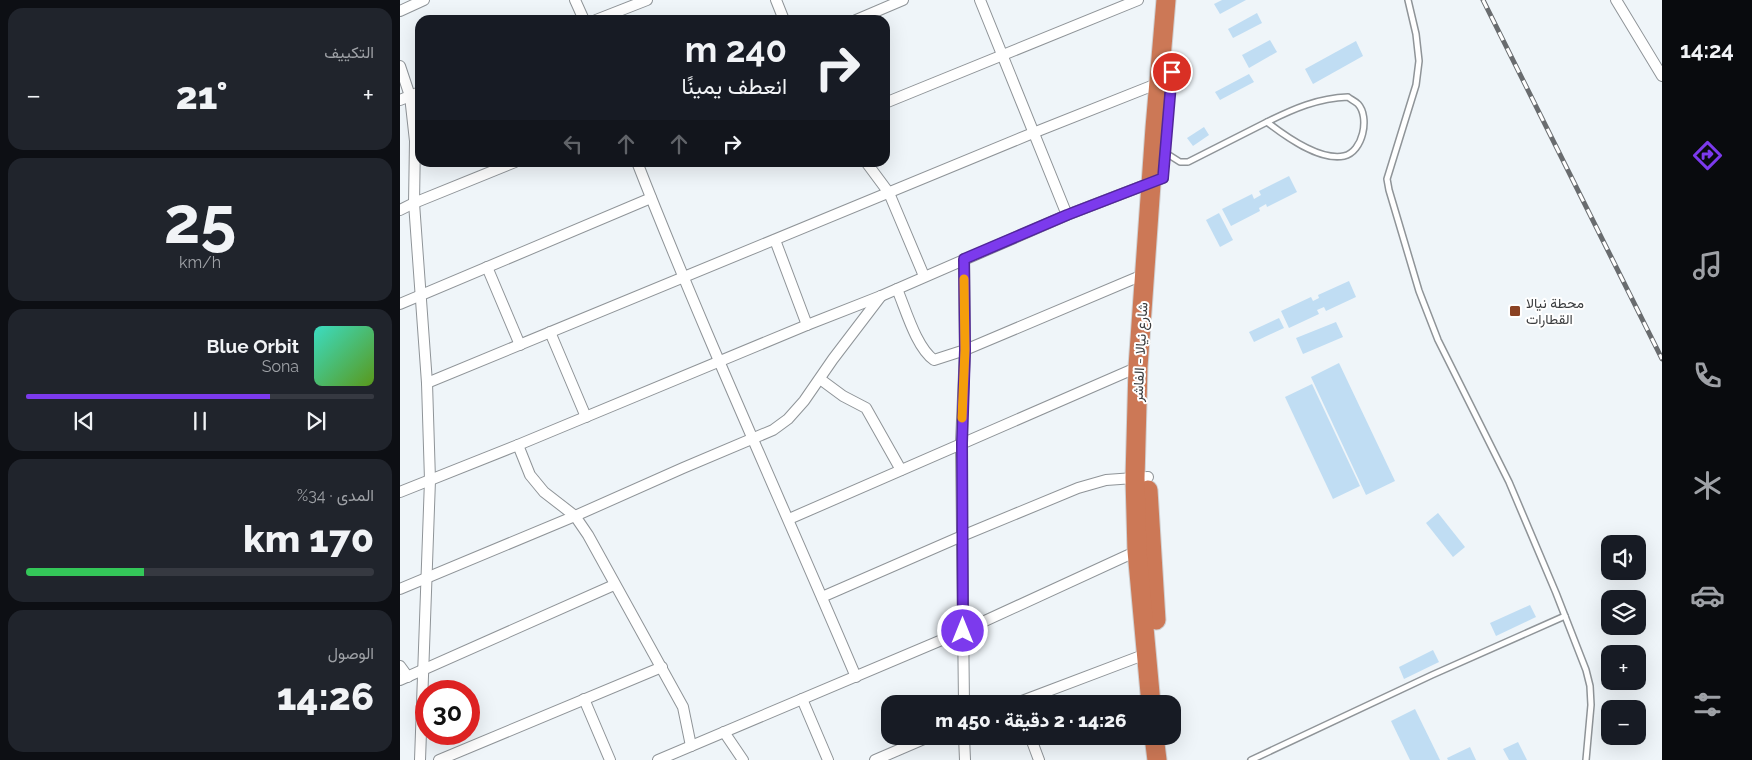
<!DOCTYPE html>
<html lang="ar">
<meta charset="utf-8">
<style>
body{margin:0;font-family:Raleway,Vazirmatn,sans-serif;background:#20242c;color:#f1f3f6;direction:rtl;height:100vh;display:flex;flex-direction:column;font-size:19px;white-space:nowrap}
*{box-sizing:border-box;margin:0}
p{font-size:16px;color:#9ea1a6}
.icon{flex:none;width:28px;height:28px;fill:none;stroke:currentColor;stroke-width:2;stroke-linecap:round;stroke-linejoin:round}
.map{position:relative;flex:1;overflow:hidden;direction:ltr}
.drawer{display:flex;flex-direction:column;gap:8px;padding:8px;background:#0d0f14;width:400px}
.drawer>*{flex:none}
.hud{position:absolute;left:15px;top:15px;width:475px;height:152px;border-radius:15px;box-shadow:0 5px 20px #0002;direction:rtl;background:#171b24;color:#f1f3f6;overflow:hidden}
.controls{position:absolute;left:1201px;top:535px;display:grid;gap:10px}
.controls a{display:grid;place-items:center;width:45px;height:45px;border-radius:10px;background:#171b24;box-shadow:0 5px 20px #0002;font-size:25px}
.speed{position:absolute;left:15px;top:680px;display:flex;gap:10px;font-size:25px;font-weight:700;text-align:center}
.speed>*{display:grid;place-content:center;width:65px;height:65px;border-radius:50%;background:#171b24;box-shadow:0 5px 20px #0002;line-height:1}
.speed .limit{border:8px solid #d22;background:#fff;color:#111}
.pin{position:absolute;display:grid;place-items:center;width:42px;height:42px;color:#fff;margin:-21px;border:2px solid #fff;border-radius:50%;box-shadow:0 1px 5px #0007}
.me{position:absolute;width:55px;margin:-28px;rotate:0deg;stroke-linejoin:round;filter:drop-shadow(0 0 4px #0008)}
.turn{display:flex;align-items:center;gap:18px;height:105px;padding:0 20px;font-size:22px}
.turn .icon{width:65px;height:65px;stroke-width:2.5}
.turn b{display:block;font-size:35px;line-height:42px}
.lanes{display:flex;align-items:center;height:48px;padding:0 20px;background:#0003;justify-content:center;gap:25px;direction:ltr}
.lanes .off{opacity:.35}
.big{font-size:38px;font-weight:800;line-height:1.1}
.drawer .tile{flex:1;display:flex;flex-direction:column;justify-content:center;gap:8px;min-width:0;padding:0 18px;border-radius:15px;background:#20242c}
.drawer .dial{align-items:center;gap:0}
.dial b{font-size:65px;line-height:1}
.song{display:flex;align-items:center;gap:15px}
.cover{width:60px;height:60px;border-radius:8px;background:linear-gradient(135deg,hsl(170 70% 55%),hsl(90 70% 35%))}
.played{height:5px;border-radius:2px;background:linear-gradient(90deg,#7c3aed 70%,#363941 70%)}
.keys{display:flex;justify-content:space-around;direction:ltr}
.heat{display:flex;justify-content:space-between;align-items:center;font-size:28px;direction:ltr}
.charge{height:8px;border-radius:4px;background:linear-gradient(90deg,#34c759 34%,#363941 0)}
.trip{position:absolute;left:481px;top:695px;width:300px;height:50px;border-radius:15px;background:#171b24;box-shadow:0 5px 20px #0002;font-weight:800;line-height:50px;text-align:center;direction:rtl}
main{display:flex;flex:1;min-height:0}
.tabs{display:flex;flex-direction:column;width:90px;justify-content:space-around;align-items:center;background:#090b0e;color:#9ea1a6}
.tabs .icon{width:35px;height:35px}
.tabs .active{color:#7c3aed}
.tabs b{font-size:22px;color:#f1f3f6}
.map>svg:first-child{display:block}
.building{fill:#c0ddf3}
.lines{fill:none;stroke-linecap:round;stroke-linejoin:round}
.lane-casing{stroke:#8f9498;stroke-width:8}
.street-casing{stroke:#8f9498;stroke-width:12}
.highway-casing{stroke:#d0d0d1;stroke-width:21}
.lane{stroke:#fff;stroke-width:5}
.street{stroke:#fff;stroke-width:10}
.highway{stroke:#cc7856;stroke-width:19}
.rail-casing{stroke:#696c6f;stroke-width:5}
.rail{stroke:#fff;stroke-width:3;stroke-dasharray:9;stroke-linecap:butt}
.route-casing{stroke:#51269a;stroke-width:12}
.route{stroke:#7c3aed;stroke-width:9}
.slow{stroke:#f59e0b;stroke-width:9}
.poi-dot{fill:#8a4223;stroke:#fff;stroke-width:2}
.labels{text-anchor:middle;stroke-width:4;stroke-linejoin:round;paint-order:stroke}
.poi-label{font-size:14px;fill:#3a3c3e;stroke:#fff;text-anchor:start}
.street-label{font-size:14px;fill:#3a3c3e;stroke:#fff}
</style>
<main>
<nav class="tabs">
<b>14:24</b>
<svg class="icon active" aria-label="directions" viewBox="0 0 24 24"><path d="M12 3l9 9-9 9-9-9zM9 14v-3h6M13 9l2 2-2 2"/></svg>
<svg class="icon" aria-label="music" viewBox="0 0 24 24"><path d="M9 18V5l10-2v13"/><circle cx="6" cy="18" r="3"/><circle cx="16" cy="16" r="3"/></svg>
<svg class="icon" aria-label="phone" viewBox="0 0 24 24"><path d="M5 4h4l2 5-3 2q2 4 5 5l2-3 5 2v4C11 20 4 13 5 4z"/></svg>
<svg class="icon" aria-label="climate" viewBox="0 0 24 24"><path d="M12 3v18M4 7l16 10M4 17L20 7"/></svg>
<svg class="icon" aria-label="car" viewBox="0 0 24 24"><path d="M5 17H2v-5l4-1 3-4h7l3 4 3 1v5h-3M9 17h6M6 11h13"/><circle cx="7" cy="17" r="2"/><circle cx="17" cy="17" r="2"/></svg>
<svg class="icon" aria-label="filters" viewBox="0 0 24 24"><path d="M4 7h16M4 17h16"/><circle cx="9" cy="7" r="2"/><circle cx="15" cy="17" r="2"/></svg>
</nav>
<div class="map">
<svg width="1262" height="760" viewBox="0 0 1262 760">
<rect width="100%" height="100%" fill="#eff5f9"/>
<g class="building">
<polygon points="822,0 846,0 820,14 814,4"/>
<polygon points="857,13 862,23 833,38 828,29"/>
<polygon points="870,40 877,52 849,68 842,55"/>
<polygon points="956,41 963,56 913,84 905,69"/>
<polygon points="849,74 854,82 820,100 815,92"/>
<polygon points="804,127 809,135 793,146 787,138"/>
<polygon points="889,176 897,192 867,207 866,204 859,208 860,211 831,226 822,209 852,194 854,199 861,195 859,191"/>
<polygon points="819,213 833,240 820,247 806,220"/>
<polygon points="949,281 956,297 926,311 924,307 917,310 919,314 889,328 881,311 911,297 913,301 919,298 918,295"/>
<polygon points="879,318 884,328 854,342 849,332"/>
<polygon points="936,322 943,337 903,354 896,338"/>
<polygon points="939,363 995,481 966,495 911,377"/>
<polygon points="912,384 960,486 933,499 885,397"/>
<polygon points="1038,513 1065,547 1053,557 1026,523"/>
<polygon points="1130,605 1136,617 1096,636 1090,623"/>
<polygon points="1033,650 1039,662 1004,679 999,667"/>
<polygon points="1015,709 1040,760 1010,760 991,721"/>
<polygon points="1118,742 1127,760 1109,760 1103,749"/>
<polygon points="1070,747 1076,760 1048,760 1047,758"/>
</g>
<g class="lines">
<defs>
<g id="lane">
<polyline points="1008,0 1016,34 1019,61 1016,85 987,179 989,190 1019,291 1038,340 1109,482 1156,593 1186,670 1190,686 1191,705 1186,760"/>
<path d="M 948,97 C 950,99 955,101 958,104 C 970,117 963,152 944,156 C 919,161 885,136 867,122 C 893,109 918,98 948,97 Z"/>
<polyline points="758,148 780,162 788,162 867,122"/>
<polyline points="851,760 1032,675 1165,616"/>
</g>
<g id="street">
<polyline points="175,0 184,20"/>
<polyline points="376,0 384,20"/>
<polyline points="580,0 667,215"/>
<polyline points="1216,0 1262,76"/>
<polyline points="0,11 24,0"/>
<polyline points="196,20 247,0"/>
<polyline points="456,20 503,0"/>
<polyline points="0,66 10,96 15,141 14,203 27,383 30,480 20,760"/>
<polyline points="0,100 20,92"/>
<polyline points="485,103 738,0"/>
<path d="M 237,162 C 305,336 383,505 456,677"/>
<polyline points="466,162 489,193 524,276"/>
<polyline points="0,210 14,203 115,162"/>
<polyline points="375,240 407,325"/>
<polyline points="87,267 120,345"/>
<path d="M 497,289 C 506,310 516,347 534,360 L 565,350 L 745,274"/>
<polyline points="0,304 251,198"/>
<polyline points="150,332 186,417"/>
<polyline points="420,379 443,396 466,408 501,470"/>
<polyline points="27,383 633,133 759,83"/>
<polyline points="118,445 130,475 144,492 175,516 188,535 283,707 291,746"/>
<polyline points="0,492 118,445 407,325 481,296 667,215 763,178"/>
<polyline points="389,519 738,367"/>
<polyline points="0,589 175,516 283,468 373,430 388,419 404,401 433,359 481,296"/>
<polyline points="422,597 562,536 678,488 706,480 748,477"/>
<polyline points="0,666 8,677"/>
<polyline points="0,680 214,585"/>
<polyline points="184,699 210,760"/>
<polyline points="402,699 428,760"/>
<polyline points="564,704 561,443 565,350 564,259"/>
<polyline points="614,704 746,654"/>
<polyline points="324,732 343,760"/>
<polyline points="564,736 565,760"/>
<polyline points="630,736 639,760"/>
<polyline points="39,760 262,667"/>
<polyline points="258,760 563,631 737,551"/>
<polyline points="475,760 531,736"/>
</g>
<g id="highway">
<polyline points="748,490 756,620"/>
<polyline points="751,704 737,551 735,478 738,367 755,128 766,0"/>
<polyline points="754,736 757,760"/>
</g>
</defs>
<use href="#lane" class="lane-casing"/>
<use href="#street" class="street-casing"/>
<use href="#highway" class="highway-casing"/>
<use href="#lane" class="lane"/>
<use href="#street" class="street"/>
<use href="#highway" class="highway"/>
<defs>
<polyline id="rail" points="1083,0 1262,359"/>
</defs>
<use href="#rail" class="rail-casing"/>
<use href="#rail" class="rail"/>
</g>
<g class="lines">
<defs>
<polyline id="route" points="563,631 562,443 565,350 564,259 667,215 763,178 772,72"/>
</defs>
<use href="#route" class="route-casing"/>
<use href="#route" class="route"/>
<polyline class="slow" points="562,418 565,350 564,279"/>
</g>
<rect class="poi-dot" x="1109" y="305" width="12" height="12" rx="2.5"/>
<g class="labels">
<g class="poi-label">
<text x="1126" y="308">محطة نيالا<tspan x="1126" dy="16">القطارات</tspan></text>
</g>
<g class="street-label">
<text transform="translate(740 352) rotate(-87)" y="5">شارع نيالا - الفاشر</text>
</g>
</g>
</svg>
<div class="controls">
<a><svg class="icon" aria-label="sound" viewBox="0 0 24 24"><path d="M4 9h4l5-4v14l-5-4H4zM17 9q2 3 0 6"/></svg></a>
<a><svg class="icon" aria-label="layers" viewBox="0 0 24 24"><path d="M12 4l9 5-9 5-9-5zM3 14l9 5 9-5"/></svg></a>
<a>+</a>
<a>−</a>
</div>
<div class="speed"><div class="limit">30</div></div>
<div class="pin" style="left:772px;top:72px;background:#d93025"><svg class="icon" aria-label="arrive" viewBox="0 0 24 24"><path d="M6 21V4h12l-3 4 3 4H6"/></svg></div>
<svg class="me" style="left:563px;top:631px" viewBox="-20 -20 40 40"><circle r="17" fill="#7c3aed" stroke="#fff" stroke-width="3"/><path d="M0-11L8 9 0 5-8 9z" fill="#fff"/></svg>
<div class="trip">14:26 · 2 دقيقة · 450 m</div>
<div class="hud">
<div class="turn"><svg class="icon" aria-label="right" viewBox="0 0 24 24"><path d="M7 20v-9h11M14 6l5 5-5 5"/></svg><div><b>240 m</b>انعطف يمينًا</div></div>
<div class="lanes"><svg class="icon off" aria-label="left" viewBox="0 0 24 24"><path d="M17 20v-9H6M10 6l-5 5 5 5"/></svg><svg class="icon off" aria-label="ahead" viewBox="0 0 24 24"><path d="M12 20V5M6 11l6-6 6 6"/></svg><svg class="icon off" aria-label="ahead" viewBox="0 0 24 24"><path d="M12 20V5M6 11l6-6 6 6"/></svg><svg class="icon" aria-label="right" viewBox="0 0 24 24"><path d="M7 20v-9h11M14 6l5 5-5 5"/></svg></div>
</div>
</div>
<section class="drawer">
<div class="tile"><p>التكييف</p>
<div class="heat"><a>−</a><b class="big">21°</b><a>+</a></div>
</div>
<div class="tile dial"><b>25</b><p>km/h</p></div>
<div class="tile">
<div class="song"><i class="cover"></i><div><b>Blue Orbit</b><p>Sona</p></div></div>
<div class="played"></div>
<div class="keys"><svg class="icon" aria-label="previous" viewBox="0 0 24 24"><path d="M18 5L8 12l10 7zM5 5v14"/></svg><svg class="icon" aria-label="pause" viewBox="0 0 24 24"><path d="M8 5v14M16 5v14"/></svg><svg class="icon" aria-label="next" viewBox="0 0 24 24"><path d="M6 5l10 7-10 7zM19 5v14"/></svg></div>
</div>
<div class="tile"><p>المدى · 34%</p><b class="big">170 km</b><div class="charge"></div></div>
<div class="tile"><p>الوصول</p><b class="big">14:26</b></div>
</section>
</main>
